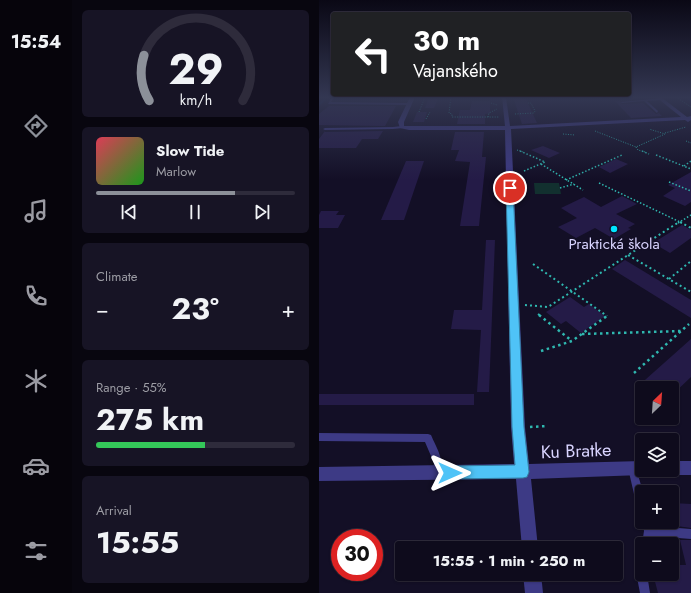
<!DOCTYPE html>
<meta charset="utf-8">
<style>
body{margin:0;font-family:Jost,sans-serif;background:#171425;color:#f1f3f6;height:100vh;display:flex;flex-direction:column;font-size:15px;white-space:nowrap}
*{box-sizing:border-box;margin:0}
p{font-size:13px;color:#9b9ba3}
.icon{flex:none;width:22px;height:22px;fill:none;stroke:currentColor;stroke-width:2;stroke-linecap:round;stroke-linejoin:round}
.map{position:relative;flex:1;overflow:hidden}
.sheet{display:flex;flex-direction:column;gap:10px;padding:10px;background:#08060f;width:247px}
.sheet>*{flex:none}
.hud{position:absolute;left:12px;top:12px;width:300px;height:84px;border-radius:4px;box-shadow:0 1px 3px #0004,0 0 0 1px #2e2b3b;background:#202124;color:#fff;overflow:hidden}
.needle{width:26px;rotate:25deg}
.controls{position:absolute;left:316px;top:381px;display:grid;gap:8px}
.controls a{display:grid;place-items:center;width:44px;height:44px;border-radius:4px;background:#0e0b1c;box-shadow:0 1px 3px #0004,0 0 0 1px #2e2b3b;font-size:20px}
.speed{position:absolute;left:12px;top:529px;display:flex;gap:8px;font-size:20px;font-weight:700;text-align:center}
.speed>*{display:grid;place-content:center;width:52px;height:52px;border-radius:50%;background:#0e0b1c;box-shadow:0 1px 3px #0004,0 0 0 1px #2e2b3b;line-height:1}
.speed .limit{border:6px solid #d22;background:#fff;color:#111}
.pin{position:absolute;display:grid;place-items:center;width:34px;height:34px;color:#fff;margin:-17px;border:2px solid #fff;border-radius:50%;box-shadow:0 1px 4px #0007}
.me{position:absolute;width:44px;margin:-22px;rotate:90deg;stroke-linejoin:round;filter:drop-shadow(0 0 3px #0008)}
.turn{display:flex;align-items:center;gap:14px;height:84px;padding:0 16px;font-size:18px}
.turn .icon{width:52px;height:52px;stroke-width:2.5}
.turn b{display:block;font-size:28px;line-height:34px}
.big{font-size:30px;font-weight:700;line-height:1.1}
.sheet .widget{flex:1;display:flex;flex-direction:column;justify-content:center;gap:6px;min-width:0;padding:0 14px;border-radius:6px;background:#171425}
.sheet .dial{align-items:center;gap:0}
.dial svg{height:104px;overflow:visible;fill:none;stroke:#2e2b3b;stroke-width:7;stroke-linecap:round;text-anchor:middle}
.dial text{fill:#f1f3f6;stroke:none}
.song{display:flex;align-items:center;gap:12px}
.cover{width:48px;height:48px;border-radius:6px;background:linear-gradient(135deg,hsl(350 70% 55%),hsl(120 70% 35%))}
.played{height:4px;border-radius:2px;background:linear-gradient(90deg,#8c9099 70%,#2e2b3b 70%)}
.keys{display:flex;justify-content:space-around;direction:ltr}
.heat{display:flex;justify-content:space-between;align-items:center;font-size:22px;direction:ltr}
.charge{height:6px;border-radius:3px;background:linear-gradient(90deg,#34c759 55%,#2e2b3b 0)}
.trip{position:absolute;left:76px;top:541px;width:228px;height:40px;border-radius:4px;background:#0e0b1c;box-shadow:0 1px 3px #0004,0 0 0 1px #2e2b3b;font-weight:700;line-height:40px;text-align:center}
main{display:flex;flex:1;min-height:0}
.tabs{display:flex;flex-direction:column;width:72px;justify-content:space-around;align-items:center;background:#06040b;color:#9b9ba3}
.tabs .icon{width:28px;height:28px}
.tabs .on{color:#8c9099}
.tabs b{font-size:18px;color:#f1f3f6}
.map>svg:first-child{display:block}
.green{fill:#12302f}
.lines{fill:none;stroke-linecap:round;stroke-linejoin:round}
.stream{stroke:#0c2248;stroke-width:2}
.canal{fill:#0c2248;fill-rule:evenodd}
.building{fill:#241b47}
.path-far3{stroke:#2fb8b0;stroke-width:1;stroke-dasharray:1 1.5;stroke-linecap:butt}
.path-far2{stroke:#2fb8b0;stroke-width:1.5;stroke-dasharray:1.5 2;stroke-linecap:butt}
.path-far1{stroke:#2fb8b0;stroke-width:2;stroke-dasharray:2 3;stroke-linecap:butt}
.path{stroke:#2fb8b0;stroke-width:2.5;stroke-dasharray:2.5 3.5;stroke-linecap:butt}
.service{fill:#3d3a85;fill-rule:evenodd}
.minor{fill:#3d3a85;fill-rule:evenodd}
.route{fill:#4fc3f7;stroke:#337fa1}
.poi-dot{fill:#00e5ff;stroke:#130f26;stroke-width:1.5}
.labels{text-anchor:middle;stroke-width:3;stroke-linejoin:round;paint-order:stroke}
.poi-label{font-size:15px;fill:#d9d4ff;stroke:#130f26}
.near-street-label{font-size:18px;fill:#d9d4ff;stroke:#130f26}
</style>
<main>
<nav class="tabs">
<b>15:54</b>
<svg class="icon on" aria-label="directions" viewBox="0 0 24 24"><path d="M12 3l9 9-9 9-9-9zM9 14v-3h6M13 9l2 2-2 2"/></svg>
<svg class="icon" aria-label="music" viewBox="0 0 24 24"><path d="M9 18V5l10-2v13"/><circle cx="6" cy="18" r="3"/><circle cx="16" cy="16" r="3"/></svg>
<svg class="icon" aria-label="phone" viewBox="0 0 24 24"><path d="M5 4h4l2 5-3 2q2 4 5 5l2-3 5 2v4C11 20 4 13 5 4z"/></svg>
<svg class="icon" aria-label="climate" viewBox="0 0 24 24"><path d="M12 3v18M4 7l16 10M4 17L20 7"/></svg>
<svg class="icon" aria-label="car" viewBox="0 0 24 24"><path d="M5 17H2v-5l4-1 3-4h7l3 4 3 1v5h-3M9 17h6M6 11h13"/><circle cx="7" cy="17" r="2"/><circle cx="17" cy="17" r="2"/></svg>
<svg class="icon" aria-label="filters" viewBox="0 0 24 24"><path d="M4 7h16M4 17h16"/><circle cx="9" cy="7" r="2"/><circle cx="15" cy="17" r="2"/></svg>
</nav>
<section class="sheet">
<div class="widget dial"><svg viewBox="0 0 100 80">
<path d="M14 69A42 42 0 1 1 86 69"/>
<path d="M14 69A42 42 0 0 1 10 34" stroke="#8c9099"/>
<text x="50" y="56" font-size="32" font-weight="700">29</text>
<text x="50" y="72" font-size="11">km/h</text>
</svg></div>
<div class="widget">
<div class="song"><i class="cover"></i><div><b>Slow Tide</b><p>Marlow</p></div></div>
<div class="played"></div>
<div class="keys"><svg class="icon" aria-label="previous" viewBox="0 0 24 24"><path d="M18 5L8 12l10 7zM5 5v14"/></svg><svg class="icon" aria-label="pause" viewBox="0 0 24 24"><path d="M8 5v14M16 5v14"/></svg><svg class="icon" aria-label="next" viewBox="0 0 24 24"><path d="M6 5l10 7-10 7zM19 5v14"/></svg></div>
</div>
<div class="widget"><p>Climate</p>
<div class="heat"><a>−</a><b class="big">23°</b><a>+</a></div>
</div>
<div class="widget"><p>Range · 55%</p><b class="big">275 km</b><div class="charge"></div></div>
<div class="widget"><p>Arrival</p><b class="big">15:55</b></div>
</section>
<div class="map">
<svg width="372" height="593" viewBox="0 0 372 593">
<rect width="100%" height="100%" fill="#130f26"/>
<polygon class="green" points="215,183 240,183 242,194 216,194"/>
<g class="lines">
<polyline class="stream" points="0,105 8,97"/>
<polygon class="canal" points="365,97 372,97 372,102"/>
</g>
<g class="building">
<polygon points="110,97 120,97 115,108 106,108"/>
<polygon points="194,97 206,97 218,123 203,124"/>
<polygon points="153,101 171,101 171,113 166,114 166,124 138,124 141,110 151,110"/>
<polygon points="296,101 301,101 303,104 324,103 337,114 340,113 343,116 312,118"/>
<polygon points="10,106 77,106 66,126 0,125 0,114"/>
<polygon points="98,112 108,112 105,122 94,122"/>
<polygon points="6,131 6,132 64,131 59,139 43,139 37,148 0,148 0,139"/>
<polygon points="136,132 165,132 163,157 167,157 160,226 141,226 151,162 136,161 140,150 132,150"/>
<polygon points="224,146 241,153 230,158 212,150"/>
<polygon points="297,159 309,164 291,173 280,167"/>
<polygon points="87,161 105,161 85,220 62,220"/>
<polygon points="372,172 372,202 366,206 344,196 356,188 349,185"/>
<polygon points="303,196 318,204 297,214 316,224 309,228 312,229 295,239 276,228 257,238 239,227 258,218 242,208 265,197 282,207"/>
<polygon points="2,211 20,211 17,215 26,215 19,228 0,228 0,215"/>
<polygon points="363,225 372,230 372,238 351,253 334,243"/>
<polygon points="167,240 176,240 170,392 158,392 162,330 132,329 135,310 163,310"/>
<polygon points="306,260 372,300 372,318 293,269"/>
<polygon points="251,297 265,307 270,304 286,316 262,333 247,321 242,324 227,312"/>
<polygon points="372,339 372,377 353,395 353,388 317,388"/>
<rect x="0" y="394" width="155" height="11"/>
<polygon points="353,503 372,504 372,528 358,526"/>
<polygon points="361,540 372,540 372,593 339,593 334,574 353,574 353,565 367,565"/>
</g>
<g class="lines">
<g class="path-far3">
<polyline points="132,97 130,113 133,114 133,117 180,117"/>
<polyline points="357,97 372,107"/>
<polyline points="172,103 178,105"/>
<polyline points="100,112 106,97"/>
<polyline points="196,114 215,113 216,111 212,103 209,103"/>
<polyline points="169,117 170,113 178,109"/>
<polyline points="107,119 111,112"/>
<polyline points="276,131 317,147 346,134 330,129"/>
<polyline points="346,133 367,127"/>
<polyline points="244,134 256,135"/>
<polyline points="367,141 372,143"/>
<polyline points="317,147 319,150 326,152"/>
<polyline points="198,150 204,152"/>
</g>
<g class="path-far2">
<polyline points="201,151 226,162"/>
<polyline points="323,151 330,154"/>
<polyline points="337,155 372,169"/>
<polyline points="222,164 264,190"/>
<polyline points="365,166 372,161"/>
<polyline points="205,171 226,162"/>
<polyline points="247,180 303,155"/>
<polyline points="350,182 372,191"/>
<polyline points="280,183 363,223"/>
<polyline points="241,188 255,184"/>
<polyline points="359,223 372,215"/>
</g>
<g class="path-far1">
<polyline points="361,222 372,228"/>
<polyline points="309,255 372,292"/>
<polyline points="214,264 288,316"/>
<polyline points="350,279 372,261"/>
<polyline points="206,305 229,307 360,222"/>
<polyline points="219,314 222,316"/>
</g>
<g class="path">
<polyline points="220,315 253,341"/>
<polyline points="263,334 363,331"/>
<polyline points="222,351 253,341 288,316 287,315"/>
<polyline points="315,373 370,324"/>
<polyline points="211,427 229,426"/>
</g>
<g class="service">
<polygon points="13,97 16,97 12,102 91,103 92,104 91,105 9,104"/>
<polygon points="342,98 343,100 328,101 339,111 338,113 325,101 303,103 302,102"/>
<polygon points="83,126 84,126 84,128 74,129 6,130 4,129 6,128 74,127"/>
<path d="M 0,433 L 109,434 L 112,435 C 117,447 127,462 121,475 L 118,476 L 115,475 L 114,472 L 115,463 L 106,442 L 0,441 Z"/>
<polygon points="313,464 316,465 317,468 324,492 323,512 320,510 318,507 309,468 310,465"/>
<polygon points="323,522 333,522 334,526 372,529 372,539 334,536 333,544 323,544 325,531"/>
<polygon points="323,558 323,574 328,574 331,593 321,593 316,567 319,559"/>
</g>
<g class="minor">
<polygon points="91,97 96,97 85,122 85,126 186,126 183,97 187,97 191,126 362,117 337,97 342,97 368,117 372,116 372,120 369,122 366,120 192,129 206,427 210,464 323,461 323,470 329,470 328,473 323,475 212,479 219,548 203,548 197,479 0,481 0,467 195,464 192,427 186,130 90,130 81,128 79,122"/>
<polygon points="353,461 372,461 372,475 353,475 348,473 347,470 353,470"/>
<polygon points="204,574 222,574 224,593 206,593"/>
</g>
</g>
<linearGradient id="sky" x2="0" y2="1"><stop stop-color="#0a0815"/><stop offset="0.54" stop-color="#333752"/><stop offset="1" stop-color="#333752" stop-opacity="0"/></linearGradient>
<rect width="372" height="180" fill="url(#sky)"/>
<polygon class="route" points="191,186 194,188 205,427 210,472 208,477 204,478 131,479 126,477 124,473 126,468 131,466 196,465 193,427 187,188"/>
<circle class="poi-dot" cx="295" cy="229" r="4"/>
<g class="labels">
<g class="poi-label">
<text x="295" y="249">Praktická škola</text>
</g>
<g class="near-street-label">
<text transform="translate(257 451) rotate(-2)" y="6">Ku Bratke</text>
</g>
</g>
</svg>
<div class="controls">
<a><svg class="needle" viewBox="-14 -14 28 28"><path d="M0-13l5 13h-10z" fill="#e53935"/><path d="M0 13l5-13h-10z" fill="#9b9ba3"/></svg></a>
<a><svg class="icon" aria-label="layers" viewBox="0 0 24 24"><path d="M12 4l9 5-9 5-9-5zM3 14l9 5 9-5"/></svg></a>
<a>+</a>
<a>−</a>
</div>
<div class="speed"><div class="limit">30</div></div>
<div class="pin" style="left:191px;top:188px;background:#d93025"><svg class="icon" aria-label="arrive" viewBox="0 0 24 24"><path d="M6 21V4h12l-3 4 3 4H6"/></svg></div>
<svg class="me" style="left:131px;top:473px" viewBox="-20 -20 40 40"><path d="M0-17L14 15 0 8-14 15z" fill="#4fc3f7" stroke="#fff" stroke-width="4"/></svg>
<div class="trip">15:55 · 1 min · 250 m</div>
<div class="hud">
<div class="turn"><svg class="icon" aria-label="left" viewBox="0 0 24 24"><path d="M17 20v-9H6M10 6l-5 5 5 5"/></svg><div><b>30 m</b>Vajanského</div></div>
</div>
</div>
</main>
